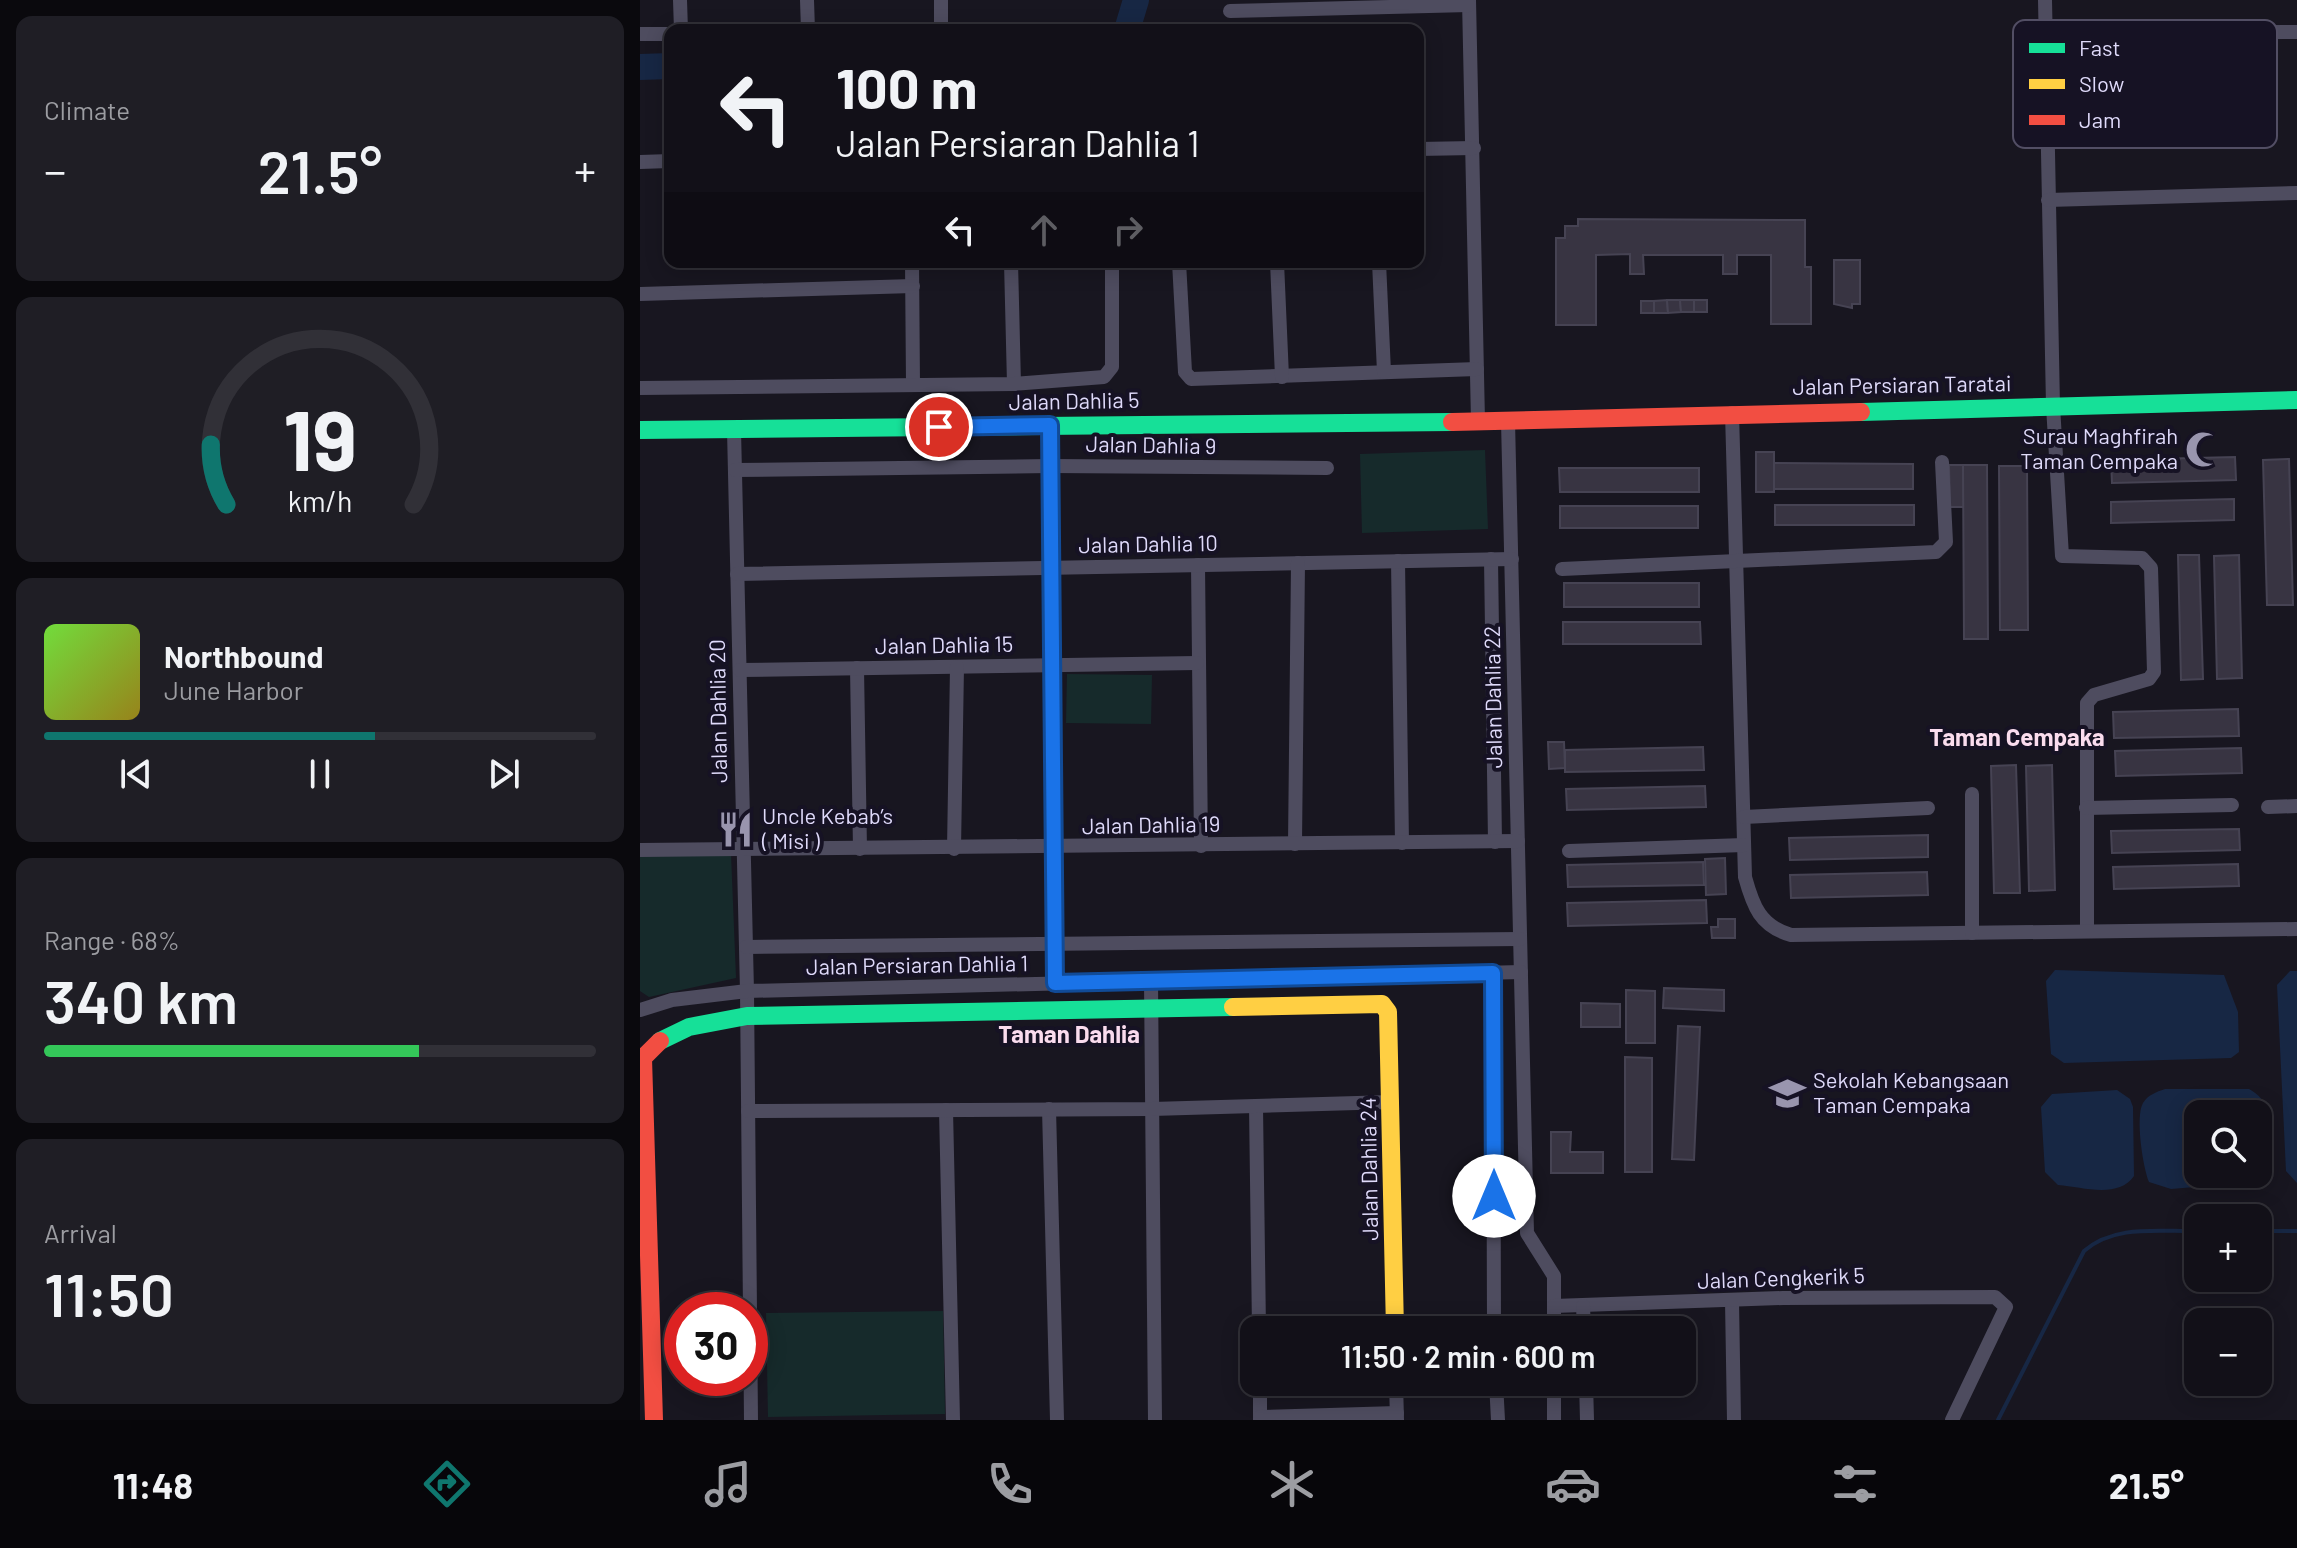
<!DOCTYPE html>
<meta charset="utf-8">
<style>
body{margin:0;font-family:Barlow,sans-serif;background:#1f1e25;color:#f1f3f6;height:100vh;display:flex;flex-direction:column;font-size:30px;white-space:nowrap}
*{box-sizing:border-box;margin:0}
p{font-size:26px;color:#9c9da2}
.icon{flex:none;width:44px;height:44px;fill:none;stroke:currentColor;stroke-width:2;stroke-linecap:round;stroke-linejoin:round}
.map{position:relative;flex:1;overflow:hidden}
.sheet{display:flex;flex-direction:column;gap:16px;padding:16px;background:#0a090d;width:640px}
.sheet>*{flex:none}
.guide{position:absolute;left:24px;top:24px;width:760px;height:244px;border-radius:16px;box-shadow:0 4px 20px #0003,0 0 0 2px #313037;background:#121018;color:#f1f3f6;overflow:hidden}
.controls{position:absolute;left:1544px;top:1100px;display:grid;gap:16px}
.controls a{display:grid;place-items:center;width:88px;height:88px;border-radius:16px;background:#121018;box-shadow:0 4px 20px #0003,0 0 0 2px #313037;font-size:40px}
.speed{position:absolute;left:24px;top:1292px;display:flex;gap:16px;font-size:40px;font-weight:700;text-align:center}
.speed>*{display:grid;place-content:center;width:104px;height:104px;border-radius:50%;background:#121018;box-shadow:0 4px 20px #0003,0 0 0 2px #313037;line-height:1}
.speed .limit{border:12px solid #d22;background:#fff;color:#111}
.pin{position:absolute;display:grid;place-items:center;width:68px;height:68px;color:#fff;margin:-34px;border:4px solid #fff;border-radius:50%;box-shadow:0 2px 8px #0007}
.me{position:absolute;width:88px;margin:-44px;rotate:0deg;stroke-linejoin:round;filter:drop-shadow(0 0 6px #0008)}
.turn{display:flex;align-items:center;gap:28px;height:168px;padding:0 40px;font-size:36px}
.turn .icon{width:104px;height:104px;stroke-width:2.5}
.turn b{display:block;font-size:56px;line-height:68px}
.lanes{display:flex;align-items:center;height:76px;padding:0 40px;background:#0003;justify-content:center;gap:40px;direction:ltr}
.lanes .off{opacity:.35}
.big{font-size:60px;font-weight:600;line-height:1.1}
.sheet .tile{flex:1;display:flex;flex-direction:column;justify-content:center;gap:12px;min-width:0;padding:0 28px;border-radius:16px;background:#1f1e25}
.sheet .dial{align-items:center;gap:0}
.dial svg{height:208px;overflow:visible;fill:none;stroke:#313037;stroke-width:7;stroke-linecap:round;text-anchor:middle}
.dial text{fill:#f1f3f6;stroke:none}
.song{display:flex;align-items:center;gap:24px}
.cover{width:96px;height:96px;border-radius:12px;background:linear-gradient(135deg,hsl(100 70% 55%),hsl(50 70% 35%))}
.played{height:8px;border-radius:4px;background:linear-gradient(90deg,#0f766e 60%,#313037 60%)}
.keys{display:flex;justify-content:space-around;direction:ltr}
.heat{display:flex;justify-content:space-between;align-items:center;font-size:44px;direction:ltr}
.charge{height:12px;border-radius:6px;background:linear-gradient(90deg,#34c759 68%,#313037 0)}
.trip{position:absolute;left:600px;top:1316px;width:456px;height:80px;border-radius:16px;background:#121018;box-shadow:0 4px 20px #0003,0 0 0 2px #313037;font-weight:600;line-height:80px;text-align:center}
.dock{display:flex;height:128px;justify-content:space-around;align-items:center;background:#07060a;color:#9c9da2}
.dock .icon{width:56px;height:56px}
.dock .active{color:#0f766e}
.dock b{font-size:36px;color:#f1f3f6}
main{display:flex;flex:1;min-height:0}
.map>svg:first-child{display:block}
.green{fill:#162a2b}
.water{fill:#172744;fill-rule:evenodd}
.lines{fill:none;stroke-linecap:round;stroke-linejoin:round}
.stream{stroke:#172744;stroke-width:4}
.river{stroke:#172744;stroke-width:26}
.building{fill:#383442;stroke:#464353;stroke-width:2}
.street{stroke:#4e4c5f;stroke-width:14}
.fast{stroke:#16e098;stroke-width:18}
.slow{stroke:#ffcf43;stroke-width:18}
.jam{stroke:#f24e42;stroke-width:18}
.route-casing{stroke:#114b97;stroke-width:20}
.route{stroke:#1a73e8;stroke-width:14}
.labels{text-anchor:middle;stroke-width:8;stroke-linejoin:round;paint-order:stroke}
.street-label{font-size:22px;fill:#dfdafa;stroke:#161224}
.poi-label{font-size:22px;fill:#dfdafa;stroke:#161224;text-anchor:start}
.neighbourhood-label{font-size:24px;font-weight:bold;fill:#fadcee;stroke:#161224}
.key{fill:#161224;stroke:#524e64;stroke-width:2}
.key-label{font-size:22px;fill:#dfdafa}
</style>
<main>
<section class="sheet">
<div class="tile"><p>Climate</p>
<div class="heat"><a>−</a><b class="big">21.5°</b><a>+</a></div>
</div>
<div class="tile dial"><svg viewBox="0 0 100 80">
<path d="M14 69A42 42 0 1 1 86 69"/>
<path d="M14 69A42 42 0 0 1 8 46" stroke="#0f766e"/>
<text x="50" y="56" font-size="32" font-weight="700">19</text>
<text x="50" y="72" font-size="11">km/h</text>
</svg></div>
<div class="tile">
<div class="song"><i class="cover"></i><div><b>Northbound</b><p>June Harbor</p></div></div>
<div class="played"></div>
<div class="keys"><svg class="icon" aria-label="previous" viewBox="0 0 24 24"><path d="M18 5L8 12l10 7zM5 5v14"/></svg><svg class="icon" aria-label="pause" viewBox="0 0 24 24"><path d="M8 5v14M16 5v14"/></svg><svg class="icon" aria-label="next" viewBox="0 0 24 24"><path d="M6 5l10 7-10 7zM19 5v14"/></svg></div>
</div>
<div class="tile"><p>Range · 68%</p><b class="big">340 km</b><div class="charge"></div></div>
<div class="tile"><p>Arrival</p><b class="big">11:50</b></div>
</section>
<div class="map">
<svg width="1657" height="1420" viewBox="0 0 1657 1420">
<rect width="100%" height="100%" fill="#181620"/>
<g class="green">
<polygon points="845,450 848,529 722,533 720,454"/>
<polygon points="427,674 512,675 511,724 426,723"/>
<polygon points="91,854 96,978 9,997 0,991 0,855"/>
<polygon points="303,1311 305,1414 128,1417 126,1313"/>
</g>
<g class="water">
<polygon points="1415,970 1584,975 1598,1012 1599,1052 1591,1058 1424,1063 1411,1054 1406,981"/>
<polygon points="1650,971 1657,971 1657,1183 1646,1171 1637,985"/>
<path d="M 1525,1089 L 1609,1089 C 1618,1094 1626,1102 1629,1112 C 1635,1131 1633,1173 1614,1182 L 1531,1189 L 1509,1182 C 1503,1168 1495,1116 1503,1103 C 1508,1095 1516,1092 1525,1089 ZM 1558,1114 L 1618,1114 L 1618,1174 L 1558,1174 Z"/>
<path d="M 1477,1090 L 1490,1099 L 1493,1107 L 1494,1176 C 1478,1199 1443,1187 1418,1185 L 1405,1172 L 1401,1107 L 1412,1094 Z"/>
</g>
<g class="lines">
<g class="stream">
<polyline points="1618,1231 1657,1231"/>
<path d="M 1358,1420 L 1444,1251 C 1475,1224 1519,1232 1558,1231"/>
</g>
<g class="river">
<polyline points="487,30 496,0"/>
<polyline points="0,67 30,66"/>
</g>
</g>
<g class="building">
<polygon points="938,219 1165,220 1165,267 1171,267 1171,324 1131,324 1131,255 1097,255 1097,274 1083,274 1083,255 1003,255 1004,274 990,274 990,254 956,255 956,325 916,325 916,238 925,238 925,226 938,226"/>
<polygon points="1194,260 1220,260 1220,304 1212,304 1212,308 1194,304"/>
<polygon points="1027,300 1028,313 1014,313 1014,301"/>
<polygon points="1027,300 1040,300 1041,312 1028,313"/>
<polygon points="1040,300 1054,300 1054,312 1041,312"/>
<rect x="1054" y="300" width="13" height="12"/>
<rect x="1001" y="301" width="13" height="12"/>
<rect x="1116" y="452" width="18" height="40"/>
<polygon points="1595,457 1596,480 1472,483 1471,460"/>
<polygon points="1649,459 1653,605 1627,605 1623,460"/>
<polygon points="1134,463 1273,464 1273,489 1134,489"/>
<polygon points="1309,465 1323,465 1324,507 1310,507"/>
<polygon points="1323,465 1347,465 1348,639 1324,639"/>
<polygon points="1359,466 1387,466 1388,630 1360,630"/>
<polygon points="919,468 1059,468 1059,492 920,492"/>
<polygon points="1594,499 1594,520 1471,523 1471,502"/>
<rect x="1135" y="505" width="139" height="20"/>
<rect x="920" y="506" width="138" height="22"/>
<polygon points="1538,555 1559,555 1563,679 1541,680"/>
<polygon points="1599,555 1602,678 1577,679 1574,556"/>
<rect x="924" y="583" width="135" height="24"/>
<polygon points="923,622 1060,622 1061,644 923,644"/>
<polygon points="1598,709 1599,736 1474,738 1473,712"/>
<polygon points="908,742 924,742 925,768 909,769"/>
<polygon points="1063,747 1064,770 925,772 925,750"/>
<polygon points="1601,748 1602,773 1476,776 1475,751"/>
<polygon points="1376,765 1380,893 1354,893 1351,766"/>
<polygon points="1412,765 1415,890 1389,891 1386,766"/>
<polygon points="1065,786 1066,807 927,810 926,789"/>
<polygon points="1599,829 1600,850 1472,853 1471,831"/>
<polygon points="1288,835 1288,857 1150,860 1149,838"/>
<polygon points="1085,858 1086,894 1066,895 1065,859"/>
<polygon points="1063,862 1064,885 928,887 927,865"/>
<polygon points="1598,864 1599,886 1474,889 1473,867"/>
<polygon points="1287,872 1288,895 1151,898 1150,875"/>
<polygon points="1066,900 1067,923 928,926 927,903"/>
<polygon points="1078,919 1095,919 1095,938 1072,938 1071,927 1078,927"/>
<polygon points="1024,988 1084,990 1084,1011 1023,1008"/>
<polygon points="986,990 1015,991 1015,1043 986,1043"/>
<polygon points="941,1003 980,1004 980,1027 941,1027"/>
<polygon points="1038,1026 1060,1027 1054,1160 1032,1159"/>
<polygon points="985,1057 1012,1058 1012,1172 985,1172"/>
<polygon points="911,1132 931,1132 930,1152 963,1152 963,1173 911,1173"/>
</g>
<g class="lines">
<g class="street">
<polyline points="40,0 41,30"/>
<polyline points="167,0 168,30"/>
<polyline points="301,0 301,30"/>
<polyline points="829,0 838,421"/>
<polyline points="1405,0 1413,406 1422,556 1502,558 1511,568 1514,672 1509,679 1454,695 1447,703 1447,931"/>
<polyline points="590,11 829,5"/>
<polyline points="1405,33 1657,32"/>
<polyline points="0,34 30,34"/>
<polyline points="778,149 834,148"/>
<polyline points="0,162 30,161"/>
<polyline points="1408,200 1657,193"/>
<polyline points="272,262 273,385"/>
<polyline points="371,262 374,384"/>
<polyline points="539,262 545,372 551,379 837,369"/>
<polyline points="637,262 642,377"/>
<polyline points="739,262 744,372"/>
<polyline points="0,294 273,286"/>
<polyline points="0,388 374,384 464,377 472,367 472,262"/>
<path d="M 1092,413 L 1105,877 C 1113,906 1120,926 1151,935 L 1657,929"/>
<polyline points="868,421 887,1233 914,1276 914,1330"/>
<polyline points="410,425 415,983"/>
<polyline points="94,430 107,991 111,1420"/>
<polyline points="95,470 410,466 687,468"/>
<polyline points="851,559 855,842"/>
<polyline points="758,561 762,843"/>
<polyline points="558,565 561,846"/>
<polyline points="922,569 1296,552 1306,542 1302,462"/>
<polyline points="97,574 872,559"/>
<polyline points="217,668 220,849"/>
<polyline points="100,670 557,663"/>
<polyline points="1628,807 1657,806"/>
<polyline points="1446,808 1592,805"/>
<polyline points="1104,817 1288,808"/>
<polyline points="655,844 658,563"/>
<polyline points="314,849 317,667"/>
<polyline points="0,850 878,841"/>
<polyline points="929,851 1104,845"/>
<polyline points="1332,933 1332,794"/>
<polyline points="106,947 880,939"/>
<polyline points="853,973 854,1330"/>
<polyline points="511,981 515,1420"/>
<polyline points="0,1010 32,1000 107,991 881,972"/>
<polyline points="616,1106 619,1330"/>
<polyline points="409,1109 417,1420"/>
<polyline points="306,1110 313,1420"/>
<polyline points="108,1111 512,1109 752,1102"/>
<polyline points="1092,1301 1094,1420"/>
<polyline points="914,1306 1143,1298 1355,1297 1366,1307 1312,1420"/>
<polyline points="943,1306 944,1330"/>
<polyline points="620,1382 620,1420"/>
<polyline points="756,1382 757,1420"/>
<polyline points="856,1382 858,1420"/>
<polyline points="914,1382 914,1420"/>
<polyline points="946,1382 947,1420"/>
<polyline points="620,1417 757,1413"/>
</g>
<g class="fast">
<polyline points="1221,412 1657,400"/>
<polyline points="0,430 812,422"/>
<polyline points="20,1041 49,1027 107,1016 593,1007"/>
</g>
<polyline class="slow" points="593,1007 742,1004 748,1012 755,1330"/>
<g class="jam">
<polyline points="812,422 1221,412"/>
<polyline points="14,1420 3,1058 20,1041"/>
</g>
</g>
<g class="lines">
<defs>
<polyline id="route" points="299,427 410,425 415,983 853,973 854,1196"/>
</defs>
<use href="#route" class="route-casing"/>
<use href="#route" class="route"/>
</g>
<defs>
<symbol id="mosque-bare" viewBox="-9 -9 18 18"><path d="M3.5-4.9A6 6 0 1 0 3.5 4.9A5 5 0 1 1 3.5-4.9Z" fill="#9995ae" stroke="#161224" stroke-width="2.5" paint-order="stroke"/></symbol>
<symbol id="restaurant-bare" viewBox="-9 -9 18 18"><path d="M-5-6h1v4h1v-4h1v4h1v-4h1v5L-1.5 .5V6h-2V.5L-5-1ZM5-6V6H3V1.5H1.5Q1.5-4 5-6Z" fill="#9995ae" stroke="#161224" stroke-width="2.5" paint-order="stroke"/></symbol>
<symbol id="school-bare" viewBox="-9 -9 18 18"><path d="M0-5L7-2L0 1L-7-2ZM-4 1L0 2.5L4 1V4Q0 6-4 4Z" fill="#9995ae" stroke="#161224" stroke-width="2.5" paint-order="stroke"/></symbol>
</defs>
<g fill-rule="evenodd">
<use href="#mosque-bare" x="1538" y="424" width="51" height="51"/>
<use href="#restaurant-bare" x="70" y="804" width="51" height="51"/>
<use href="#school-bare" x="1122" y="1068" width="51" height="51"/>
</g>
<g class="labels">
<g class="street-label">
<text transform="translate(1262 385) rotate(-1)" y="8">Jalan Persiaran Taratai</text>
<text transform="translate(434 401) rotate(-1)" y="8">Jalan Dahlia 5</text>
<text transform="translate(511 445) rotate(1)" y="8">Jalan Dahlia 9</text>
<text transform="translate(508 544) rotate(-1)" y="8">Jalan Dahlia 10</text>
<text transform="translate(304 645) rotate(-1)" y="8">Jalan Dahlia 15</text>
<text transform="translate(853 697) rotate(-91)" y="8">Jalan Dahlia 22</text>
<text transform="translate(78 711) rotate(-91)" y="8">Jalan Dahlia 20</text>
<text transform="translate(511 825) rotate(-1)" y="8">Jalan Dahlia 19</text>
<text transform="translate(277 965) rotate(-1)" y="8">Jalan Persiaran Dahlia 1</text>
<text transform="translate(729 1169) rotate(-91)" y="8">Jalan Dahlia 24</text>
<text transform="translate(1141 1278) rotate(-2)" y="8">Jalan Cengkerik 5</text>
</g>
<g class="poi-label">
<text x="1538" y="444" text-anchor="end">Surau Maghfirah<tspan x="1538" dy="25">Taman Cempaka</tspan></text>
<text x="122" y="824">Uncle Kebab’s<tspan x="122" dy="25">( Misi )</tspan></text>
<text x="1173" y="1088">Sekolah Kebangsaan<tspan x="1173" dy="25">Taman Cempaka</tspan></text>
</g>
<g class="neighbourhood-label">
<text x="1377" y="746">Taman Cempaka</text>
<text x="429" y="1043">Taman Dahlia</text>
</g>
</g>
<rect x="1373" y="20" width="264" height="128" rx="12" class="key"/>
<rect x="1389" y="43" width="36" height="10" fill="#16e098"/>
<rect x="1389" y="79" width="36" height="10" fill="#ffcf43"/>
<rect x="1389" y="115" width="36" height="10" fill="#f24e42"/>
<g class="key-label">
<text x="1439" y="56">Fast</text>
<text x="1439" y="92">Slow</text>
<text x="1439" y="128">Jam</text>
</g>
</svg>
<div class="controls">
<a><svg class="icon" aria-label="search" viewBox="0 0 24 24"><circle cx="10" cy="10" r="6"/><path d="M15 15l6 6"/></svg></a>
<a>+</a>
<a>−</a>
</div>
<div class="speed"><div class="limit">30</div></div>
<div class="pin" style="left:299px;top:427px;background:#d93025"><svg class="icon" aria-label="arrive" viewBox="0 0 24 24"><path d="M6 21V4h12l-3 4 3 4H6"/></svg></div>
<svg class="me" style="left:854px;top:1196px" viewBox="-20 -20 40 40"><circle r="19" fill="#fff"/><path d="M0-13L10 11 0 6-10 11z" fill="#1a73e8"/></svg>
<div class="trip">11:50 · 2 min · 600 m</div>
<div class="guide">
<div class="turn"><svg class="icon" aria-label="left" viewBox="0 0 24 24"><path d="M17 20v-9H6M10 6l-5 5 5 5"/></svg><div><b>100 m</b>Jalan Persiaran Dahlia 1</div></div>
<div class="lanes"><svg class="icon" aria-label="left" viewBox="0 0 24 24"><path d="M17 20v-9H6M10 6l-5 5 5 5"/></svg><svg class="icon off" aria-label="ahead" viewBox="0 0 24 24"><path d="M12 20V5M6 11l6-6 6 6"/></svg><svg class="icon off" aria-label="right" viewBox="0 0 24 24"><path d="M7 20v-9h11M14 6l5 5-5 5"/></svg></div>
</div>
</div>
</main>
<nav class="dock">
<b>11:48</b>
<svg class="icon active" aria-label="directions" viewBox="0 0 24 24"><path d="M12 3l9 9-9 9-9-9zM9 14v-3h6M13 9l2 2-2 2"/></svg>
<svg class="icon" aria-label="music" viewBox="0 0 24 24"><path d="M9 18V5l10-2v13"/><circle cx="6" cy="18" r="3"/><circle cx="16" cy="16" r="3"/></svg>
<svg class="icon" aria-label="phone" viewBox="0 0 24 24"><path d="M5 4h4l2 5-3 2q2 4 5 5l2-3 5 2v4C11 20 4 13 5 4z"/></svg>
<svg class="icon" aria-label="climate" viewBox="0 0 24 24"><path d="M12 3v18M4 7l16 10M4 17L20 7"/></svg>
<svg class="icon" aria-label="car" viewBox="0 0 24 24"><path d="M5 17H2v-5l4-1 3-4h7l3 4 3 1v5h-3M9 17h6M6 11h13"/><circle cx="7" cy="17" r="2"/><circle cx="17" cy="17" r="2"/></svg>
<svg class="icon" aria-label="filters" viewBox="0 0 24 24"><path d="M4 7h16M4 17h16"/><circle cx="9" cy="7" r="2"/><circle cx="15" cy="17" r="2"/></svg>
<b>21.5°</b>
</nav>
